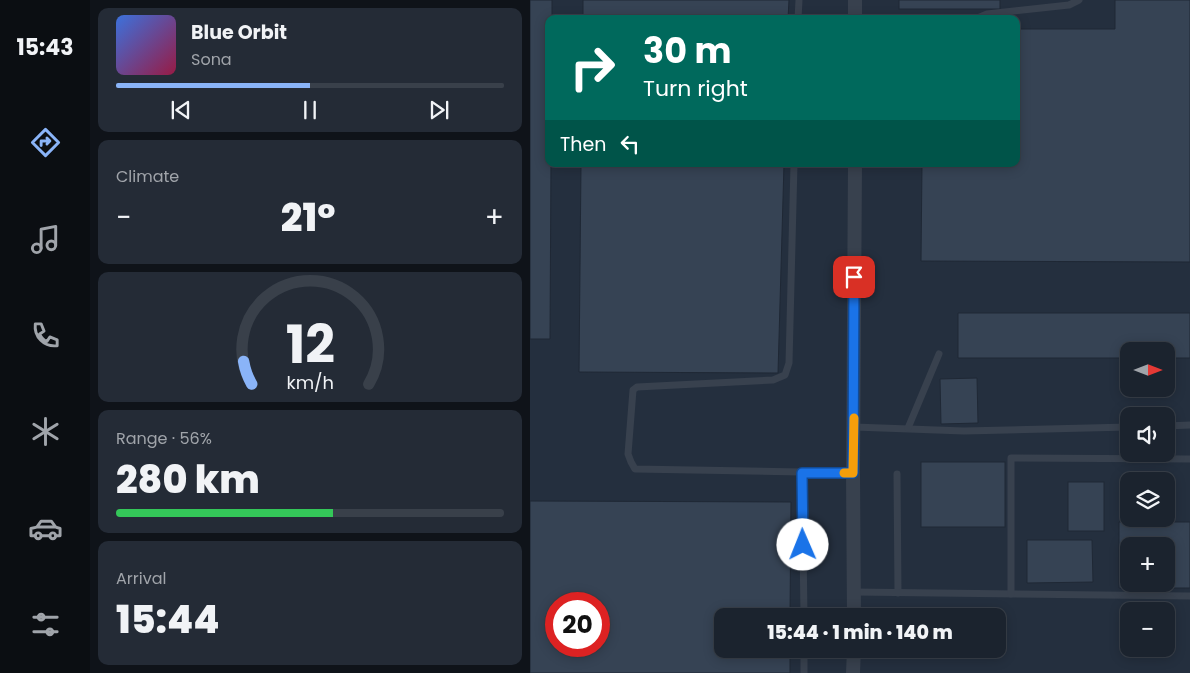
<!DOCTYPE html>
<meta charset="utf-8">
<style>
body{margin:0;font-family:Poppins,sans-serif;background:#242b36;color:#f1f3f6;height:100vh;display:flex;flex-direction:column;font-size:19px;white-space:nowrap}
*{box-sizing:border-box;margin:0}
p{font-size:16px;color:#a0a4aa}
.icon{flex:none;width:28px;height:28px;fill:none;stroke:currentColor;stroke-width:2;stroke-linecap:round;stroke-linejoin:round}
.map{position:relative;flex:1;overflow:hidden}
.drawer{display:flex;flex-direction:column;gap:8px;padding:8px;background:#0f1319;width:440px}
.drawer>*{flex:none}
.banner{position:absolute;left:15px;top:15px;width:475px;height:152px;border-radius:10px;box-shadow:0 2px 12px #0003,0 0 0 1px #39404a;background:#00695c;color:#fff;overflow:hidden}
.needle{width:32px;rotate:90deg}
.controls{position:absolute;left:590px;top:342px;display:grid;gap:10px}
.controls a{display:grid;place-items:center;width:55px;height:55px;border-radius:10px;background:#1b232e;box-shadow:0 2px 12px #0003,0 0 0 1px #39404a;font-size:25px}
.speed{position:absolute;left:15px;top:592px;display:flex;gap:10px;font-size:25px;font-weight:700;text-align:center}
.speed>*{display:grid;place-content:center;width:65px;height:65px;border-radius:50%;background:#1b232e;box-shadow:0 2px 12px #0003,0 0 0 1px #39404a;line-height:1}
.speed .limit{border:8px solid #d22;background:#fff;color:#111}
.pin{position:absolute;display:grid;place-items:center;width:42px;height:42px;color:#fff;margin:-21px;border-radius:10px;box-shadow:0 2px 8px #0006}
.me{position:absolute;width:55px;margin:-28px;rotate:359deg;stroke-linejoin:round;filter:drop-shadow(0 0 4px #0008)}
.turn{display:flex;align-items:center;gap:18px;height:105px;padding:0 15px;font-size:22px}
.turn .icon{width:65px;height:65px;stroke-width:2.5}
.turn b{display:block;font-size:35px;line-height:42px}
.then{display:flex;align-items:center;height:48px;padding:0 15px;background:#0003;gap:10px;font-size:19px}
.big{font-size:38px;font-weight:800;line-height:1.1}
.drawer .widget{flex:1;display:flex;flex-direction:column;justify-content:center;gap:8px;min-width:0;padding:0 18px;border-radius:10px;background:#242b36}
.drawer .dial{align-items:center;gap:0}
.dial svg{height:130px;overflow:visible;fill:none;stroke:#39404a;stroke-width:7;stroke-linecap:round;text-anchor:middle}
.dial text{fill:#f1f3f6;stroke:none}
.song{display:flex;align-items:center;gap:15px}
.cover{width:60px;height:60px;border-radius:8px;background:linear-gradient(135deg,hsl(220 70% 55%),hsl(340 70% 35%))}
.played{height:5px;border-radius:2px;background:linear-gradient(90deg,#8ab4f8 50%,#39404a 50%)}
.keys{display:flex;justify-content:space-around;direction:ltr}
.heat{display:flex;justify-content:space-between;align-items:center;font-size:28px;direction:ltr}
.charge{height:8px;border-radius:4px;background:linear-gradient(90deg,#34c759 56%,#39404a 0)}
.trip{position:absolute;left:184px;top:608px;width:292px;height:50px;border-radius:10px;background:#1b232e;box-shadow:0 2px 12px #0003,0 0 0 1px #39404a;font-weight:800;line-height:50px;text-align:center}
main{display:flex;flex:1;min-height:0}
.dock{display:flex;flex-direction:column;width:90px;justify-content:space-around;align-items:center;background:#0b0e12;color:#a0a4aa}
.dock .icon{width:35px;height:35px}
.dock .on{color:#8ab4f8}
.dock b{font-size:22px;color:#f1f3f6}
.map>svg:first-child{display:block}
.building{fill:#364354;stroke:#1f2835;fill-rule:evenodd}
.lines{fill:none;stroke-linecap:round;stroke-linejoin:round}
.lane{stroke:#38414e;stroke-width:7}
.street{stroke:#38414e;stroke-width:14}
.route-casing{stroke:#114b97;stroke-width:12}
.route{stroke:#1a73e8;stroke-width:9}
.slow{stroke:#f59e0b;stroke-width:9}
</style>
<main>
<nav class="dock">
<b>15:43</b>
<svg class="icon on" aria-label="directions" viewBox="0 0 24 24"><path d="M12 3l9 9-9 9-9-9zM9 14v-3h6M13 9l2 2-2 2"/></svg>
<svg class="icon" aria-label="music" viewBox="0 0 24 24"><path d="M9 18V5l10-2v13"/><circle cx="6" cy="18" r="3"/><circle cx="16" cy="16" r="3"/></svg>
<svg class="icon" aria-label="phone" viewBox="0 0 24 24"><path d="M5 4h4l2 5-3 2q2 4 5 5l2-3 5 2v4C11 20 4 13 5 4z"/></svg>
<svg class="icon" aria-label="climate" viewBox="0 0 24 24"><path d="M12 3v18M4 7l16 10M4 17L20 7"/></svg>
<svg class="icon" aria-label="car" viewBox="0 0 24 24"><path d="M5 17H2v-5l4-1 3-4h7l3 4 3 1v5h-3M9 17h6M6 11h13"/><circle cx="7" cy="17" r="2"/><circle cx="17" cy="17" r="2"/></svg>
<svg class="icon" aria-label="filters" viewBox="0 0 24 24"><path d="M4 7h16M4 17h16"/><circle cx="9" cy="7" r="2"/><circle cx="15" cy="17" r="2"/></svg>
</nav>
<section class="drawer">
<div class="widget">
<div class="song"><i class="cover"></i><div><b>Blue Orbit</b><p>Sona</p></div></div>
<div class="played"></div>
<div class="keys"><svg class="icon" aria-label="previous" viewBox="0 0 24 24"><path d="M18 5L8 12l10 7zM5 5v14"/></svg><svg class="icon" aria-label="pause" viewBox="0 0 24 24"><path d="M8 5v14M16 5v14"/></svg><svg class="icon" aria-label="next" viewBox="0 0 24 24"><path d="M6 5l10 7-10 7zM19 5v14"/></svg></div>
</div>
<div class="widget"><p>Climate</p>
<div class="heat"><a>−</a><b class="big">21°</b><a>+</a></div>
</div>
<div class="widget dial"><svg viewBox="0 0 100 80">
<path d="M14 69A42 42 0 1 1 86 69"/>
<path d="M14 69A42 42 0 0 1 9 55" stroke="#8ab4f8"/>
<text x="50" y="56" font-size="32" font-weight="700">12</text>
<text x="50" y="72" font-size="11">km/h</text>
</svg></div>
<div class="widget"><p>Range · 56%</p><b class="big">280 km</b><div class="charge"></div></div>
<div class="widget"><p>Arrival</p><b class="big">15:44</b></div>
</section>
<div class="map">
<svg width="660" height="673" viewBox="0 0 660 673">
<rect width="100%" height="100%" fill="#242f3e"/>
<g class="building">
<polygon points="0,0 22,0 22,19 19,19 19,164 21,164 20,339 0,339"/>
<polygon points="53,0 259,0 258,19 53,19"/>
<rect x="369" y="0" width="101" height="9"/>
<polygon points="585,0 660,0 660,262 391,261 392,164 486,164 486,29 585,29"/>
<polygon points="51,164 254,164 248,373 49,372"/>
<polygon points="428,313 660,313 660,358 636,358 636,351 599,351 599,358 428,358"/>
<polygon points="447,378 448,423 411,424 410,379"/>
<rect x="391" y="462" width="84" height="65"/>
<rect x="538" y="482" width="36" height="49"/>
<path d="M 0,501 L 261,502 L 260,616 L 192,616 L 192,649 L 260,649 L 260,673 L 0,673 ZM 26,604 L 69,604 L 69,646 L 26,646 Z"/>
<path d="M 589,522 L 660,522 L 660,588 L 589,588 ZM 599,546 L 636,546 L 636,584 L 599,584 Z"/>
<polygon points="497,540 562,540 563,582 497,583"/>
</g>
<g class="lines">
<g class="lane">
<polyline points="268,19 269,0"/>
<polyline points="445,19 457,14 539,5 549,0"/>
<polyline points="264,164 259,363 255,375 243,380 107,387 103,390 98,454 101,462 105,469 323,473"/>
<polyline points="636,426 660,425"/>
<polyline points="324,427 434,431 599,427"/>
<polyline points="378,428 409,354"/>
<polyline points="272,473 274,616"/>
<polyline points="367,474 368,593"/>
<polyline points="324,592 660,596"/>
<polyline points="481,594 481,458 660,459"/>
<polyline points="274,649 274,673"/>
</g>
<g class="street">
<polyline points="325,19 325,0"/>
<polyline points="324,616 323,473 325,164"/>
<polyline points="323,673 324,649"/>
</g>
</g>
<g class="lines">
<defs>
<polyline id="route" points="273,545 272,473 323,473 324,277"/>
</defs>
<use href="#route" class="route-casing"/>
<use href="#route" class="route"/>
<polyline class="slow" points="314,473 323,473 324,418"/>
</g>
</svg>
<div class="controls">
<a><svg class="needle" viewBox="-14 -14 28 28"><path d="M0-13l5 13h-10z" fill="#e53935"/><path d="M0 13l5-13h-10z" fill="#a0a4aa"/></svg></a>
<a><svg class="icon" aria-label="sound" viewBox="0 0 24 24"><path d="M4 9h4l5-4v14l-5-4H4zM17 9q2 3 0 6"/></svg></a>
<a><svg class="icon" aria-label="layers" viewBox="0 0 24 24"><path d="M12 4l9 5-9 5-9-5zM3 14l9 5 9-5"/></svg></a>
<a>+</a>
<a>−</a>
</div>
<div class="speed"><div class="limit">20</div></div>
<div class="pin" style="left:324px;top:277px;background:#d93025"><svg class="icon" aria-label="arrive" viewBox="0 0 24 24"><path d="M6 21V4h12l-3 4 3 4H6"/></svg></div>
<svg class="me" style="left:273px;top:545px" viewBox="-20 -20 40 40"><circle r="19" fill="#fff"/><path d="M0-13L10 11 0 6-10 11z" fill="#1a73e8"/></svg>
<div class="trip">15:44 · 1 min · 140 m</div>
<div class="banner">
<div class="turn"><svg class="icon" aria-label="right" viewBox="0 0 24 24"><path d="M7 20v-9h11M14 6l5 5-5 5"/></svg><div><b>30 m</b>Turn right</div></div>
<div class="then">Then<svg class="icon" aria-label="left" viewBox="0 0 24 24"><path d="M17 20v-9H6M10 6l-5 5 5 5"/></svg></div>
</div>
</div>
</main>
